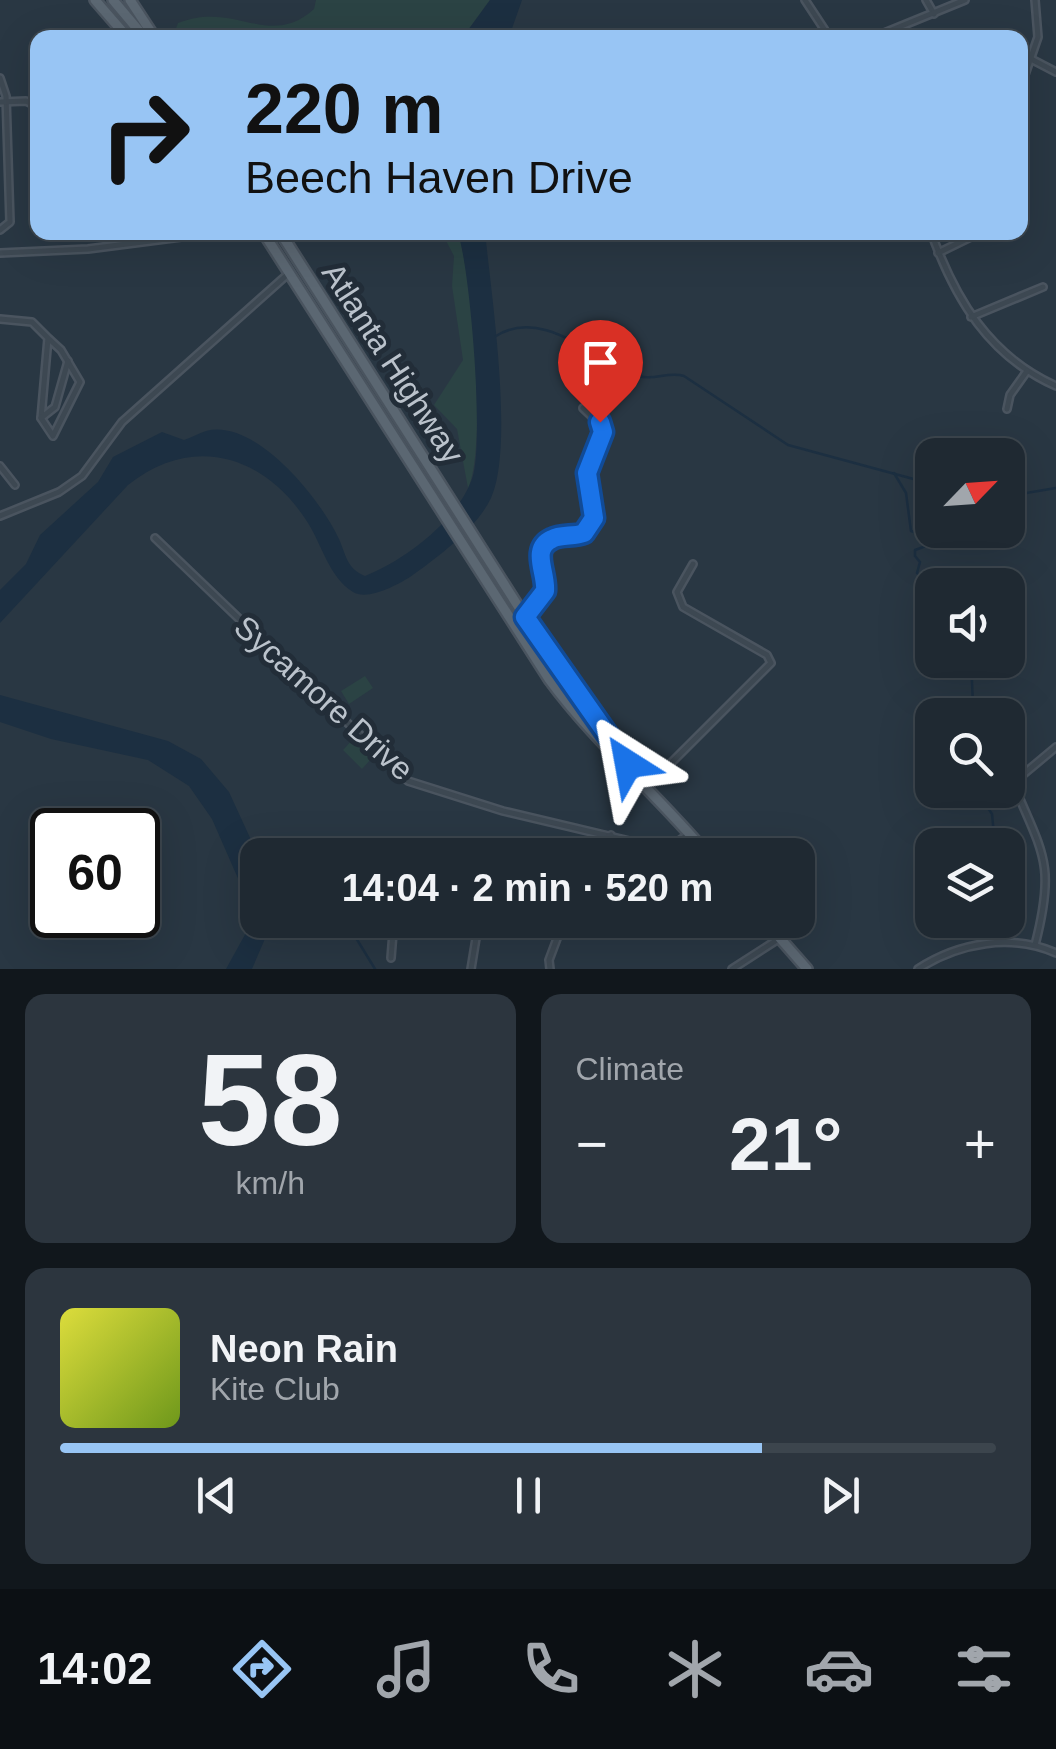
<!DOCTYPE html>
<meta charset="utf-8">
<style>
body{margin:0;font-family:Helvetica,sans-serif;background:#2c353e;color:#f1f3f6;height:100vh;display:flex;flex-direction:column;font-size:38px;white-space:nowrap}
*{box-sizing:border-box;margin:0}
p{font-size:32px;color:#a1a6ac}
.icon{flex:none;width:55px;height:55px;fill:none;stroke:currentColor;stroke-width:2;stroke-linecap:round;stroke-linejoin:round}
.map{position:relative;height:969px;overflow:hidden}
.panel{display:flex;flex-direction:column;gap:25px;padding:25px;background:#11171c;flex:1}
.panel>*{flex:none}
.top-card{position:absolute;left:30px;top:30px;width:998px;height:210px;border-radius:20px;box-shadow:0 10px 40px #0002,0 0 0 2px #3c454d;background:#98c5f4;color:#111;overflow:hidden}
.needle{width:65px;rotate:65deg}
.controls{position:absolute;left:915px;top:438px;display:grid;gap:20px}
.controls a{display:grid;place-items:center;width:110px;height:110px;border-radius:20px;background:#1f2932;box-shadow:0 10px 40px #0002,0 0 0 2px #3c454d;font-size:50px}
.speed{position:absolute;left:30px;top:808px;display:flex;gap:20px;font-size:50px;font-weight:700;text-align:center}
.speed>*{display:grid;place-content:center;width:130px;height:130px;border-radius:50%;background:#1f2932;box-shadow:0 10px 40px #0002,0 0 0 2px #3c454d;line-height:1}
.speed .limit{border:5px solid #111;border-radius:15px;background:#fff;color:#111}
.pin{position:absolute;display:grid;place-items:center;width:85px;height:85px;color:#fff;margin:-102px -42px;border-radius:50% 50% 50% 0;rotate:-45deg;box-shadow:0 0 10px #0007}
.pin .icon{rotate:45deg}
.me{position:absolute;width:110px;margin:-55px;rotate:326deg;stroke-linejoin:round;filter:drop-shadow(0 0 8px #0008)}
.turn{display:flex;align-items:center;gap:35px;height:210px;padding:0 50px;font-size:45px}
.turn .icon{width:130px;height:130px;stroke-width:2.5}
.turn b{display:block;font-size:70px;line-height:85px}
.big{font-size:75px;font-weight:700;line-height:1.1}
.panel .card{flex:1;display:flex;flex-direction:column;justify-content:center;gap:15px;min-width:0;padding:0 35px;border-radius:20px;background:#2c353e}
.panel .dial{align-items:center;gap:0}
.dial b{font-size:130px;line-height:1}
.song{display:flex;align-items:center;gap:30px}
.cover{width:120px;height:120px;border-radius:15px;background:linear-gradient(135deg,hsl(60 70% 55%),hsl(80 70% 35%))}
.played{height:10px;border-radius:5px;background:linear-gradient(90deg,#98c5f4 75%,#3c454d 75%)}
.keys{display:flex;justify-content:space-around;direction:ltr}
.heat{display:flex;justify-content:space-between;align-items:center;font-size:55px;direction:ltr}
.panel .tiles{flex:1;display:grid;gap:25px;grid-template-columns:1fr 1fr}
.card:last-child{grid-column:span 2}
.trip{position:absolute;left:240px;top:838px;width:575px;height:100px;border-radius:20px;background:#1f2932;box-shadow:0 10px 40px #0002,0 0 0 2px #3c454d;font-weight:700;line-height:100px;text-align:center}
.dock{display:flex;height:160px;justify-content:space-around;align-items:center;background:#0c1014;color:#a1a6ac}
.dock .icon{width:70px;height:70px}
.dock .active{color:#98c5f4}
.dock b{font-size:45px;color:#f1f3f6}
.map>svg:first-child{display:block}
.green{fill:#2b4344}
.water{fill:#1c2f41}
.lines{fill:none;stroke-linecap:round;stroke-linejoin:round}
.stream{stroke:#1c2f41;stroke-width:2.5}
.minor-casing{stroke:#4a545f;stroke-width:10}
.primary-casing{stroke:#4a545f;stroke-width:14}
.minor{stroke:#3d4852;stroke-width:5}
.primary{stroke:#5b6772;stroke-width:9}
.route-casing{stroke:#114b97;stroke-width:25}
.route{stroke:#1a73e8;stroke-width:18}
.labels{text-anchor:middle;stroke-width:10;stroke-linejoin:round;paint-order:stroke}
.street-label{font-size:32px;fill:#bbc3cc;stroke:#222d38}
</style>
<div class="map">
<svg width="1056" height="969" viewBox="0 0 1056 969">
<rect width="100%" height="100%" fill="#293743"/>
<g class="green">
<path d="M 316,0 L 490,0 L 463,37 L 179,38 L 175,31 L 178,23 C 235,0 269,50 314,9 Z"/>
<path d="M 442,233 L 458,233 C 472,273 487,451 468,488 L 457,429 L 434,405 L 463,360 L 452,286 L 454,256 Z"/>
<polygon points="365,676 373,688 349,704 341,691"/>
<polygon points="353,739 372,758 362,769 343,750"/>
</g>
<g class="water">
<polygon points="490,0 522,0 509,37 463,37"/>
<path d="M 458,233 L 484,233 L 486,241 C 492,300 514,448 491,498 C 477,528 437,558 410,577 C 397,585 368,601 353,592 C 329,577 322,545 308,523 C 265,455 193,433 128,485 L 0,623 L 0,590 L 26,564 L 40,535 L 98,482 L 113,457 L 162,432 L 184,440 C 191,438 199,433 206,431 C 256,418 321,500 339,539 C 346,555 347,569 365,576 C 405,560 457,521 472,479 C 485,445 470,268 458,233 Z"/>
<polygon points="0,695 168,741 201,759 229,792 258,855 258,920 273,920 252,969 226,969 247,931 247,899 212,819 189,786 148,760 51,739 0,722"/>
</g>
<g class="lines">
<g class="stream">
<path d="M 496,336 C 544,306 594,361 639,376 C 653,381 669,371 684,376 L 788,445 L 932,484"/>
<polyline points="894,473 906,493 911,531 926,536 926,546 915,550 915,556 920,562 917,573 930,588 925,606 932,619"/>
<polyline points="1008,496 1056,488"/>
<polyline points="967,715 973,705 971,660"/>
<polyline points="976,790 992,814 995,845"/>
<polyline points="1008,895 1022,915"/>
<polyline points="345,920 375,969"/>
</g>
<defs>
<g id="minor">
<polyline points="805,0 830,38"/>
<polyline points="926,0 934,14"/>
<polyline points="872,38 965,0"/>
<polyline points="1031,59 1056,72"/>
<polyline points="0,78 6,96 10,222 0,230"/>
<polyline points="1020,89 1038,37 1035,0"/>
<polyline points="1,102 26,101 38,107"/>
<path d="M 931,232 C 955,299 989,356 1056,386"/>
<polyline points="0,253 88,249 220,232"/>
<polyline points="938,253 981,232"/>
<polyline points="971,317 1043,287"/>
<polyline points="0,319 32,322 48,338 41,418 53,436 80,382 61,350 48,338"/>
<polyline points="1007,409 1010,395 1027,371"/>
<polyline points="41,418 55,407 68,361"/>
<polyline points="0,466 15,485"/>
<polyline points="0,516 59,492 82,476 122,422 288,274"/>
<polyline points="155,538 408,781 503,811 655,847 670,847 689,834"/>
<polyline points="525,617 545,591 542,547 554,538 584,533 595,518 587,473 603,427 583,408"/>
<polyline points="648,786 771,663 767,655 683,607 677,592 693,564"/>
<polyline points="578,855 611,835"/>
<path d="M 1035,945 C 1056,864 1043,854 1013,783 L 1056,747"/>
<polyline points="391,958 394,920"/>
<polyline points="471,969 479,920"/>
<polyline points="550,969 549,960 564,920"/>
<polyline points="732,969 780,938"/>
<path d="M 918,969 C 958,943 1011,933 1056,953"/>
</g>
<g id="primary">
<polyline points="95,0 128,38"/>
<polyline points="113,0 145,38"/>
<polyline points="130,0 155,38"/>
<path d="M 263,232 L 549,679 C 596,743 657,794 708,855"/>
<polyline points="280,232 525,617 623,757"/>
<polyline points="661,848 673,853 703,849"/>
<polyline points="764,920 807,969"/>
</g>
</defs>
<use href="#minor" class="minor-casing"/>
<use href="#primary" class="primary-casing"/>
<use href="#minor" class="minor"/>
<use href="#primary" class="primary"/>
</g>
<g class="lines">
<defs>
<path id="route" d="M 600,422 L 603,432 L 587,473 L 594,518 L 584,533 C 574,537 561,534 552,539 C 530,549 547,573 545,591 L 525,617 L 628,764"/>
</defs>
<use href="#route" class="route-casing"/>
<use href="#route" class="route"/>
</g>
<g class="labels">
<g class="street-label">
<text transform="translate(393 363) rotate(57)" y="11">Atlanta Highway</text>
<text transform="translate(324 698) rotate(42)" y="11">Sycamore Drive</text>
</g>
</g>
</svg>
<div class="controls">
<a><svg class="needle" viewBox="-14 -14 28 28"><path d="M0-13l5 13h-10z" fill="#e53935"/><path d="M0 13l5-13h-10z" fill="#a1a6ac"/></svg></a>
<a><svg class="icon" aria-label="sound" viewBox="0 0 24 24"><path d="M4 9h4l5-4v14l-5-4H4zM17 9q2 3 0 6"/></svg></a>
<a><svg class="icon" aria-label="search" viewBox="0 0 24 24"><circle cx="10" cy="10" r="6"/><path d="M15 15l6 6"/></svg></a>
<a><svg class="icon" aria-label="layers" viewBox="0 0 24 24"><path d="M12 4l9 5-9 5-9-5zM3 14l9 5 9-5"/></svg></a>
</div>
<div class="speed"><div class="limit">60</div></div>
<div class="pin" style="left:600px;top:422px;background:#d93025"><svg class="icon" aria-label="arrive" viewBox="0 0 24 24"><path d="M6 21V4h12l-3 4 3 4H6"/></svg></div>
<svg class="me" style="left:628px;top:764px" viewBox="-20 -20 40 40"><path d="M0-17L14 15 0 8-14 15z" fill="#1a73e8" stroke="#fff" stroke-width="4"/></svg>
<div class="trip">14:04 · 2 min · 520 m</div>
<div class="top-card">
<div class="turn"><svg class="icon" aria-label="right" viewBox="0 0 24 24"><path d="M7 20v-9h11M14 6l5 5-5 5"/></svg><div><b>220 m</b>Beech Haven Drive</div></div>
</div>
</div>
<section class="panel">
<div class="tiles">
<div class="card dial"><b>58</b><p>km/h</p></div>
<div class="card"><p>Climate</p>
<div class="heat"><a>−</a><b class="big">21°</b><a>+</a></div>
</div>
<div class="card">
<div class="song"><i class="cover"></i><div><b>Neon Rain</b><p>Kite Club</p></div></div>
<div class="played"></div>
<div class="keys"><svg class="icon" aria-label="previous" viewBox="0 0 24 24"><path d="M18 5L8 12l10 7zM5 5v14"/></svg><svg class="icon" aria-label="pause" viewBox="0 0 24 24"><path d="M8 5v14M16 5v14"/></svg><svg class="icon" aria-label="next" viewBox="0 0 24 24"><path d="M6 5l10 7-10 7zM19 5v14"/></svg></div>
</div>
</div>
</section>
<nav class="dock">
<b>14:02</b>
<svg class="icon active" aria-label="directions" viewBox="0 0 24 24"><path d="M12 3l9 9-9 9-9-9zM9 14v-3h6M13 9l2 2-2 2"/></svg>
<svg class="icon" aria-label="music" viewBox="0 0 24 24"><path d="M9 18V5l10-2v13"/><circle cx="6" cy="18" r="3"/><circle cx="16" cy="16" r="3"/></svg>
<svg class="icon" aria-label="phone" viewBox="0 0 24 24"><path d="M5 4h4l2 5-3 2q2 4 5 5l2-3 5 2v4C11 20 4 13 5 4z"/></svg>
<svg class="icon" aria-label="climate" viewBox="0 0 24 24"><path d="M12 3v18M4 7l16 10M4 17L20 7"/></svg>
<svg class="icon" aria-label="car" viewBox="0 0 24 24"><path d="M5 17H2v-5l4-1 3-4h7l3 4 3 1v5h-3M9 17h6M6 11h13"/><circle cx="7" cy="17" r="2"/><circle cx="17" cy="17" r="2"/></svg>
<svg class="icon" aria-label="filters" viewBox="0 0 24 24"><path d="M4 7h16M4 17h16"/><circle cx="9" cy="7" r="2"/><circle cx="15" cy="17" r="2"/></svg>
</nav>
